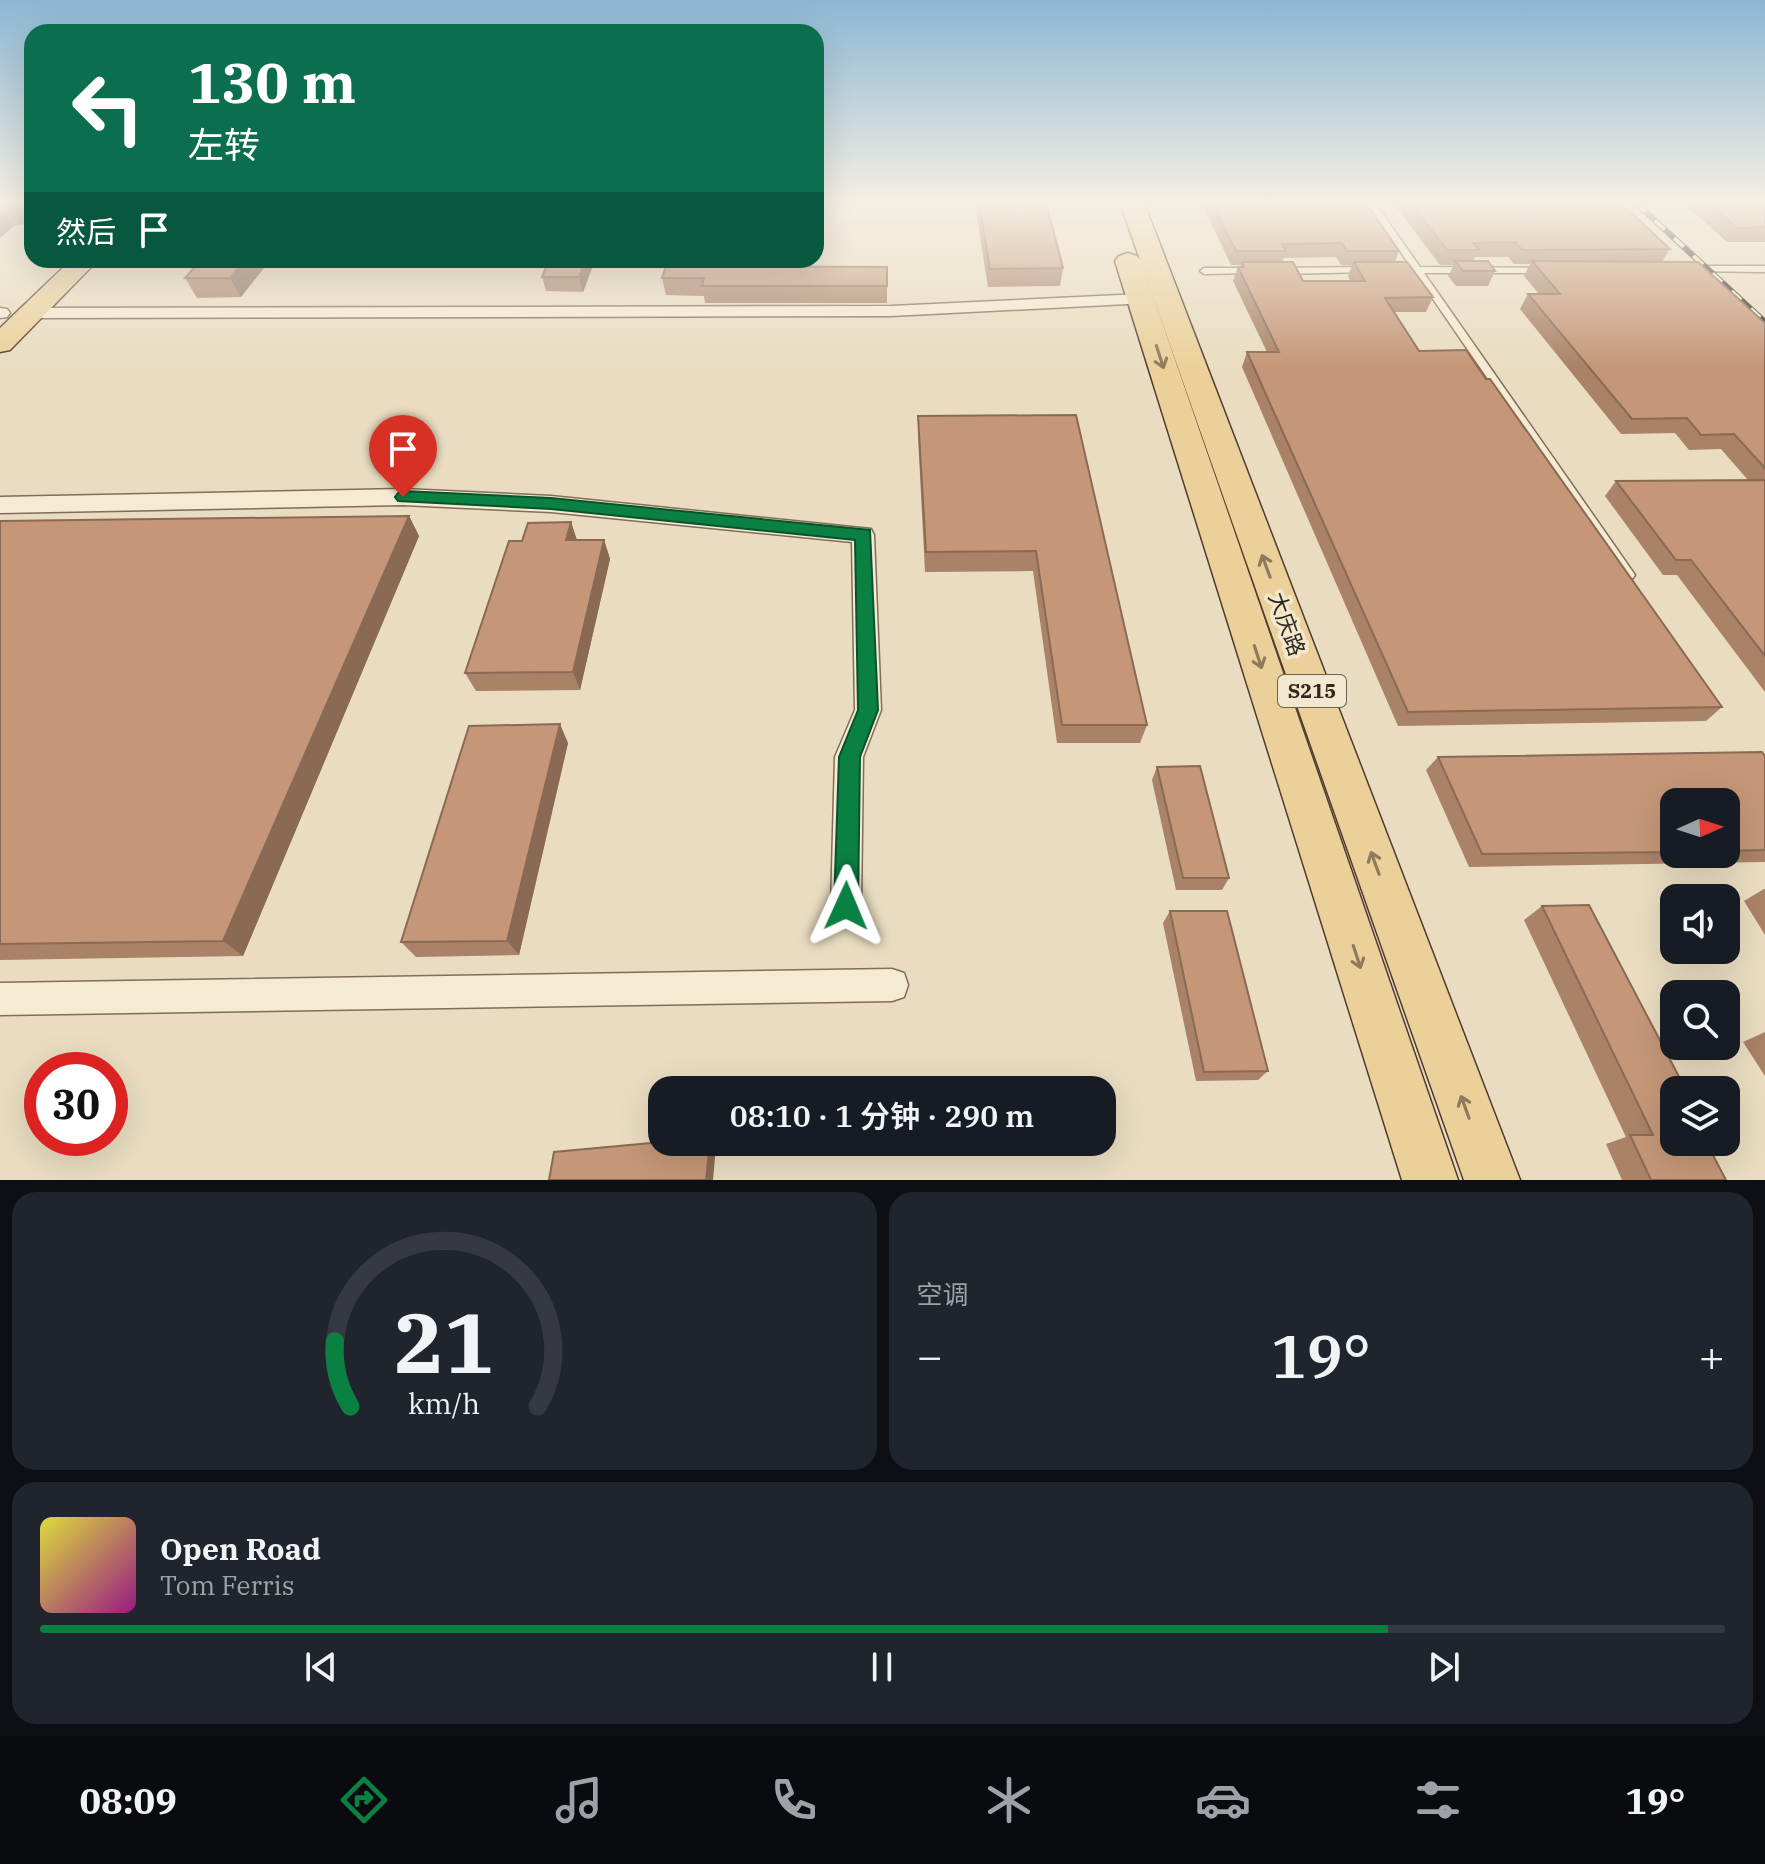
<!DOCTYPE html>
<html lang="zh">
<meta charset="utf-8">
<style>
body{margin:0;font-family:"IBM Plex Serif","Noto Sans SC",serif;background:#20242c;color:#f1f3f6;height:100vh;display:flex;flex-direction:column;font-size:30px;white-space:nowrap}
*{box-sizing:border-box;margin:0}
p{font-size:26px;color:#9ea1a6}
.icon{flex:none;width:44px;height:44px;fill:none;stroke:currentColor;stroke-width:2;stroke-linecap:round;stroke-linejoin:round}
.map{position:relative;height:1180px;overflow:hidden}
.side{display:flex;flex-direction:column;gap:12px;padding:12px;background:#0d0f14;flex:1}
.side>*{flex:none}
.guide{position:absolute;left:24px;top:24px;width:800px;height:244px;border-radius:24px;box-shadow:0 8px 32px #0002;background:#0b6e4f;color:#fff;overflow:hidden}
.needle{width:52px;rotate:87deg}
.controls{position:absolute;left:1660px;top:788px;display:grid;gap:16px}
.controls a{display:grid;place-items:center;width:80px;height:80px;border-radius:16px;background:#171b24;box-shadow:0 8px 32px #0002;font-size:40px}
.speed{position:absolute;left:24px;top:1052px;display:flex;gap:16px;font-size:40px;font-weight:700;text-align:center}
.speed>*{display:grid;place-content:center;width:104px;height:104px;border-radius:50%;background:#171b24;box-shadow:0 8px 32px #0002;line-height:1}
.speed .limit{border:12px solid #d22;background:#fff;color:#111}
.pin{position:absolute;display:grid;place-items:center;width:68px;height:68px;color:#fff;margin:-82px -34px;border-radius:50% 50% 50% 0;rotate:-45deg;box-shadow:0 0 8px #0007}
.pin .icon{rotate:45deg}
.me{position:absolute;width:88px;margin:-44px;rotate:1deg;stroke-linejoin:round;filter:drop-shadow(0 0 6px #0008)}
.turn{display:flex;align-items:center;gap:28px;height:168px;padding:0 32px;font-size:36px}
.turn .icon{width:104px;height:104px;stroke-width:2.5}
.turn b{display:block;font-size:56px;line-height:68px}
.then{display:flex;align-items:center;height:76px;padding:0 32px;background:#0003;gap:16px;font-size:30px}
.big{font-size:60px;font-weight:600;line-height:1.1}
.side .card{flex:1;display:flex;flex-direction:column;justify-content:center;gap:12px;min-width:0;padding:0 28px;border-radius:24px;background:#20242c}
.side .dial{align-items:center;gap:0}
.dial svg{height:208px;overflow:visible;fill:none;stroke:#363941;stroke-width:7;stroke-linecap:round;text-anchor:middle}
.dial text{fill:#f1f3f6;stroke:none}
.song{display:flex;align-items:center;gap:24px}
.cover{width:96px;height:96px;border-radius:12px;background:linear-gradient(135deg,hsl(60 70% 55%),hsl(310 70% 35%))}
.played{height:8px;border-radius:4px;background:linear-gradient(90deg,#0b8043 80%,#363941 80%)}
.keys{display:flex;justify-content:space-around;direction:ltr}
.heat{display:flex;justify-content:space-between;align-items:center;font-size:44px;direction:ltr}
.side .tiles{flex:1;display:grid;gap:12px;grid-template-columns:1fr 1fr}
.card:last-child{grid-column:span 2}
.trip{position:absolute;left:648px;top:1076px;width:468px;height:80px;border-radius:24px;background:#171b24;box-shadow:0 8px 32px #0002;font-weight:600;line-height:80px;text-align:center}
.tabs{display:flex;height:128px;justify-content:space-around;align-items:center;background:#090b0e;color:#9ea1a6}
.tabs .icon{width:56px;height:56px}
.tabs .active{color:#0b8043}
.tabs b{font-size:36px;color:#f1f3f6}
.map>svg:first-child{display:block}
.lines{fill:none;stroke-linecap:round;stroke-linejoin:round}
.lane-casing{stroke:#816d59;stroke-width:3}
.street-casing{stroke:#816d59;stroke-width:3}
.primary-casing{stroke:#4f3c2e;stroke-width:3}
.lane{fill:#f5ead2;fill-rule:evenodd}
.street{fill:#f5ead2;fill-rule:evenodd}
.primary{fill:#ebd09a;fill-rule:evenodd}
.rail-casing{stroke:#32261d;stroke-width:6}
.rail{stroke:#f2e7cf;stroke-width:4;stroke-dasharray:13;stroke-linecap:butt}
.wall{fill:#a98267;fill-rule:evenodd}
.shaded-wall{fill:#8a6a54}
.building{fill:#c59778;stroke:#8a6a54;stroke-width:2}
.oneway{stroke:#8e7b5c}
.route{fill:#0b8043;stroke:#07532c;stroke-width:2}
.labels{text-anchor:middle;stroke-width:7;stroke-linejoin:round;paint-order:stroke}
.shield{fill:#f2e7cf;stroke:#6c6052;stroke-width:2}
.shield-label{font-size:20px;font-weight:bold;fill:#32261d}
.street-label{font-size:22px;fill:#32261d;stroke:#f2e7cf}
</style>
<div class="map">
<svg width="1765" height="1180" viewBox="0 0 1765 1180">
<rect width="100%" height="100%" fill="#e9dcc0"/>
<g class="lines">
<defs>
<g id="lane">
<polygon points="1367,203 1375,203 1420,267 1544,268 1544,272 1541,273 1424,273 1633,572 1635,575 1633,578 1625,578 1415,273 1396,272 1396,268 1411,267"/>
<polygon points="1691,266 1765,266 1765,272 1688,271 1687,269"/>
<polygon points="1365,267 1368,268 1368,272 1283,274 1279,271 1283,268"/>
<polygon points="1253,268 1256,269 1256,273 1204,274 1200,271 1204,268"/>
</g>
<g id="street">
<polygon points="1141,294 1147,295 1150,299 1147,303 891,316 32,318 23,313 32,308 891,306"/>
<polygon points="0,308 7,309 10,313 7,317 0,318"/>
<polygon points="403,489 551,496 871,529 874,535 881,710 863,757 861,906 857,917 846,921 835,917 831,906 835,757 855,710 852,542 551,512 403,505 0,513 0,497"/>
<polygon points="892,969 904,973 908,985 904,997 892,1001 0,1015 0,983"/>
</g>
<g id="primary">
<polygon points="1120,203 1144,203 1520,1180 1464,1180"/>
<polygon points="1128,253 1137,256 1141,261 1458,1180 1402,1180 1115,261 1119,256"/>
<polygon points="71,260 98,260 10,350 0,352 0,328"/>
</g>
</defs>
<use href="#lane" class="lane-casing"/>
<use href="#street" class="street-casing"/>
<use href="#primary" class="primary-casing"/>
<use href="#lane" class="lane"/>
<use href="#street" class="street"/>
<use href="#primary" class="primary"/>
<defs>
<polyline id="rail" points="1636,203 1765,322"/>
</defs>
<use href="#rail" class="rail-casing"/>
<use href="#rail" class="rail"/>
</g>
<g class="wall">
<polygon points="0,203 32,203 32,217 22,225 14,226 0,238"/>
<polygon points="960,203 1046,203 1063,268 1060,286 988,287 975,205 960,205"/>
<path d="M 1173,203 L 1366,203 L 1399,251 L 1395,262 L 1433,297 L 1426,312 L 1394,312 L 1419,351 L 1722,707 L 1706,721 L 1398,726 L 1242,367 L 1247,352 L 1267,352 L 1233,281 L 1238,267 L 1240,267 L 1241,265 L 1231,265 L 1202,204 ZM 1336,257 L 1341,265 L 1352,265 L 1348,276 L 1350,281 L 1303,281 L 1282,262 L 1284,258 Z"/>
<polygon points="1393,203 1621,203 1670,249 1662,262 1765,323 1765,692 1677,575 1663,575 1605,496 1616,481 1748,480 1721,449 1689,450 1675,433 1621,434 1520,309 1528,294 1539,294 1524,276 1530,264 1514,264 1508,257 1475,257 1473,261 1495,271 1488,286 1456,286 1448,276 1454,265 1440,265"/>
<polygon points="1683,203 1765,203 1765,242 1727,242"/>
<polygon points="270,260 241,297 197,298 185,278"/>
<polygon points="595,260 583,292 546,291 542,277"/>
<polygon points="723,266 887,267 887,303 705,303 704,296 666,295 662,278"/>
<polygon points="1076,415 1147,725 1140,743 1057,743 1033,571 925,572 918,436 918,416"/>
<polygon points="409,516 419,536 243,956 0,960 0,521"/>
<polygon points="571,522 577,540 604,540 610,559 580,690 476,691 465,673 522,541"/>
<polygon points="568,743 519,955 416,957 401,942"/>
<path d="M 1765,756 L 1765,862 L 1469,867 L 1426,770 L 1438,757 ZM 1674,802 L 1726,802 L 1726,854 L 1674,854 Z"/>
<polygon points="1157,767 1229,878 1222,890 1176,890 1152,780"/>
<polygon points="1764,889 1765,889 1765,935 1744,901"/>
<polygon points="1542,906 1674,1090 1726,1180 1622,1180 1606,1144 1626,1137 1524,920"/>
<polygon points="1170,911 1268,1071 1258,1080 1196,1081 1163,923"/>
<polygon points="1765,1032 1765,1076 1743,1042"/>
</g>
<g class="shaded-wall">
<polygon points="22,203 32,203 32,217 22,225 13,212"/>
<polygon points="4,212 14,226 0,238 0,215"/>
<polygon points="245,260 270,260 241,297 230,278"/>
<polygon points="586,260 595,260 583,292 579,277"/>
<polygon points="718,260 724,260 719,283 717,266"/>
<polygon points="409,516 419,536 243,956 223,941"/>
<polygon points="571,522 577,541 566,540"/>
<polygon points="604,540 610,559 580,690 573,672"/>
<polygon points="560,724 568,743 519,955 507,941"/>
<polygon points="710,1142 713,1142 716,1147 713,1180 706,1180"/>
</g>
<g class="building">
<polygon points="0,203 22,203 13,212 4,212 0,215"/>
<polygon points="979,203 1046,203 1063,268 990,269"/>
<polygon points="1212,203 1366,203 1399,251 1347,251 1342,243 1282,244 1286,251 1236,251"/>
<polygon points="1410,203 1621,203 1670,249 1522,250 1515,242 1473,243 1479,250 1447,250"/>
<polygon points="1708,203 1765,203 1765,227 1738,228"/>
<polygon points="201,260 245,260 230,278 185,278"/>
<polygon points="549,260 586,260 579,277 542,277"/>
<polygon points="668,260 718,260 717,266 887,267 887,286 702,286 704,278 662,278"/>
<polygon points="1455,261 1488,261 1495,271 1463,271"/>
<polygon points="1532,261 1698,262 1765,323 1765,468 1734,434 1701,435 1687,418 1632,419 1528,294 1560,294"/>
<polygon points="1242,262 1293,262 1303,281 1365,281 1354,262 1407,262 1433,297 1385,298 1419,351 1466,350 1486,379 1490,379 1722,707 1408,712 1247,352 1279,352 1238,267 1244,267"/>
<polygon points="1076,415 1147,725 1062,725 1036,551 926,552 918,416"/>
<polygon points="1765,480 1765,656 1691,560 1676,560 1616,481"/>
<polygon points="409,516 223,941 0,944 0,521"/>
<polygon points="571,522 566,540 604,540 573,672 465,673 509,541 522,541 528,523"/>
<polygon points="560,724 507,941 401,942 469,726"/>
<polygon points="1762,752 1765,756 1765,850 1726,851 1726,802 1674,802 1674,852 1482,854 1438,757"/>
<polygon points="1200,766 1229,878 1183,878 1157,767"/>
<polygon points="1589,905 1686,1090 1674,1090 1674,1142 1706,1142 1726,1180 1651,1180 1630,1135 1653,1135 1542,906"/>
<polygon points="1170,911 1227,911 1268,1071 1204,1072"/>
<polygon points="662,1142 710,1142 706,1180 549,1180 554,1152"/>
</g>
<defs><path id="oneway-shaft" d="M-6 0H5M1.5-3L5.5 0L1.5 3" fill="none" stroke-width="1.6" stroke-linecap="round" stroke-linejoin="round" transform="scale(2)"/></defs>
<g class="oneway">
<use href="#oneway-shaft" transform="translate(1160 357) rotate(72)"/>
<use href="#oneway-shaft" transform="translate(1266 566) rotate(-110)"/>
<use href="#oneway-shaft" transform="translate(1258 657) rotate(72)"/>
<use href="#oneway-shaft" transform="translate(1375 863) rotate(-110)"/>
<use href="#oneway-shaft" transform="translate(1357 957) rotate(72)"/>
<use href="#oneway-shaft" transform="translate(1465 1107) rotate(-110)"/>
</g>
<linearGradient id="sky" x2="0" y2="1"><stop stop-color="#8cb7d3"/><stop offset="0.55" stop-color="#f5efe3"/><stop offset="1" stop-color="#f5efe3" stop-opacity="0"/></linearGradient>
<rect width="1765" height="368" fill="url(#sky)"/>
<polygon class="route" points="403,491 551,498 870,530 878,710 860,757 858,906 854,914 846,917 838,914 834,906 839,757 858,710 855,540 551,509 398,501 395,497 398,493"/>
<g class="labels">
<rect class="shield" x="1278" y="675" width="68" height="32" rx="6"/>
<g class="shield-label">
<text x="1312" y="698">S215</text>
</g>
<g class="street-label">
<text transform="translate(1287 624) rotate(70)" y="8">大庆路</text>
</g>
</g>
</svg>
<div class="controls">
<a><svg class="needle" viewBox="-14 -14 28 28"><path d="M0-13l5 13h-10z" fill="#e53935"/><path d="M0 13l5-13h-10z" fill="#9ea1a6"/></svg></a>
<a><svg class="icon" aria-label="sound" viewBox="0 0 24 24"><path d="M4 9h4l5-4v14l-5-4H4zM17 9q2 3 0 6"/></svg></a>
<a><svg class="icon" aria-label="search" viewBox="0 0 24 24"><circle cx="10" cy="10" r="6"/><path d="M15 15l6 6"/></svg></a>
<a><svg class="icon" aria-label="layers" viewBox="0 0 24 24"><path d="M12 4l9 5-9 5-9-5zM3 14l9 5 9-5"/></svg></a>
</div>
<div class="speed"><div class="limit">30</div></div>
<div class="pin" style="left:403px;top:497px;background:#d93025"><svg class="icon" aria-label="arrive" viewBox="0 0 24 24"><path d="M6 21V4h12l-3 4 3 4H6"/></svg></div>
<svg class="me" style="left:846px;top:906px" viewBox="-20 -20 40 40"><path d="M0-17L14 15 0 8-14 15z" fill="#0b8043" stroke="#fff" stroke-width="4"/></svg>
<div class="trip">08:10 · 1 分钟 · 290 m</div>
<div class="guide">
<div class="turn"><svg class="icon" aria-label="left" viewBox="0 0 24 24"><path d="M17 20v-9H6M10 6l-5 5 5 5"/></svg><div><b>130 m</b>左转</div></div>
<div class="then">然后<svg class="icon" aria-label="arrive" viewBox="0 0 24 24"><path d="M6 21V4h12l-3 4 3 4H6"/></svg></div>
</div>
</div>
<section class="side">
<div class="tiles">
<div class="card dial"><svg viewBox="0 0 100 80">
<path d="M14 69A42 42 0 1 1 86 69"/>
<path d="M14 69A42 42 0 0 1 8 44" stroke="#0b8043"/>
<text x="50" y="56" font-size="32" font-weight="700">21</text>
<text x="50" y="72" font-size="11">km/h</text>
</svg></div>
<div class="card"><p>空调</p>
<div class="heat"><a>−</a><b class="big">19°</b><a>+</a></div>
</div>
<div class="card">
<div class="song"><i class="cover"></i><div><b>Open Road</b><p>Tom Ferris</p></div></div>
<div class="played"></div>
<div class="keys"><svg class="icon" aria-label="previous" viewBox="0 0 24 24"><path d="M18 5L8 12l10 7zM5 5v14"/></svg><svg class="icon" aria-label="pause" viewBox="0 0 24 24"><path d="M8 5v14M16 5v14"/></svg><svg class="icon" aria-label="next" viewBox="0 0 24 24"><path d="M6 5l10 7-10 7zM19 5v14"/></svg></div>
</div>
</div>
</section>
<nav class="tabs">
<b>08:09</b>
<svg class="icon active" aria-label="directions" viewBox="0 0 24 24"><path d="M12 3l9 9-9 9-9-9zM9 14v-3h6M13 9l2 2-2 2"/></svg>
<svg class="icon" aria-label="music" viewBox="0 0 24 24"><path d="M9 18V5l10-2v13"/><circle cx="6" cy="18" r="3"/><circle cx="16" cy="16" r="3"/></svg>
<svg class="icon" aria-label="phone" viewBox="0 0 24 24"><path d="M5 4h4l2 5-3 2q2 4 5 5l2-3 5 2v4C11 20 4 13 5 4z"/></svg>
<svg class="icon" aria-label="climate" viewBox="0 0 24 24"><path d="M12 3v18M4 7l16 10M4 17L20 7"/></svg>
<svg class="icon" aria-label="car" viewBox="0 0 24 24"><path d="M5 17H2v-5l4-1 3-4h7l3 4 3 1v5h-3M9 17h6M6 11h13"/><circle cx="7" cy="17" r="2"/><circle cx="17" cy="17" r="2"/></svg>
<svg class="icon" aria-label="filters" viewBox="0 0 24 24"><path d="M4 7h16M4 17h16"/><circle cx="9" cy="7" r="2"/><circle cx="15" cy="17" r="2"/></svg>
<b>19°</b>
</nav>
